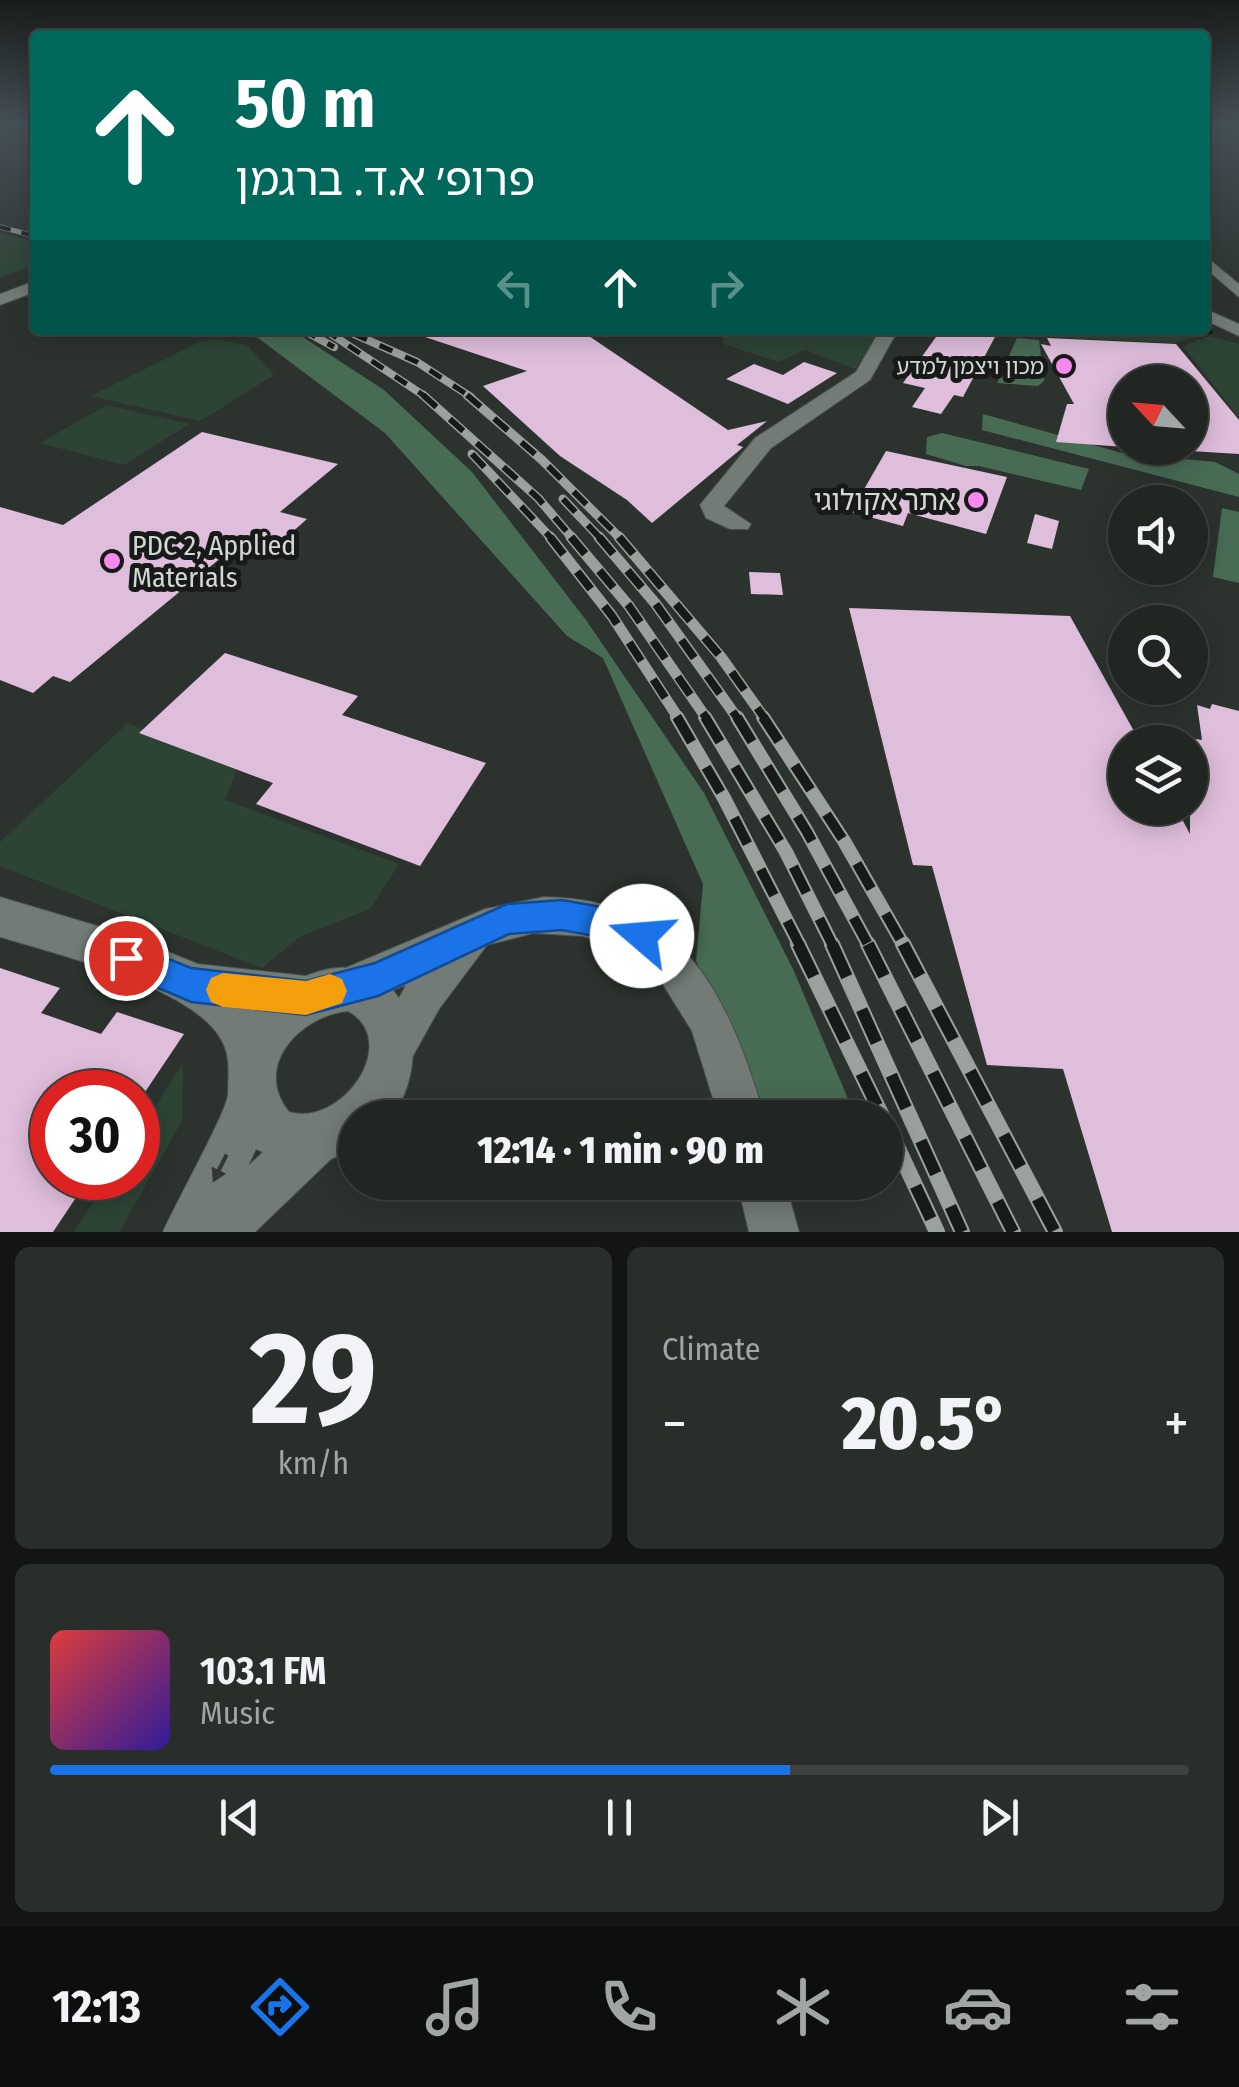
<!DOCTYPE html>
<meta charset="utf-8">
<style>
body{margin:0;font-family:"Fira Sans Condensed","Noto Sans Hebrew",sans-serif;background:#292e2a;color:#f1f3f6;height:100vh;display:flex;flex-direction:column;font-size:38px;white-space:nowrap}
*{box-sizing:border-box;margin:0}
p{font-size:32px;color:#a2a5a5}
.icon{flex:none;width:55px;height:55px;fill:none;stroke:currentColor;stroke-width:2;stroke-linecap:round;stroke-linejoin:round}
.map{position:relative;height:1232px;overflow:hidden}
.details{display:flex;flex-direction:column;gap:15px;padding:15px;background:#121513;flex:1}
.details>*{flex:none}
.banner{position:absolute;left:30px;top:30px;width:1180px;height:305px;border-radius:10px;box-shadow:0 5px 25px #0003,0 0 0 2px #3e4340;background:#00695c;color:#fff;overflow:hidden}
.needle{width:65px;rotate:296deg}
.fabs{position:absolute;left:1108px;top:365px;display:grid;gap:20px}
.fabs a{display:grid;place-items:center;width:100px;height:100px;border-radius:50%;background:#212622;box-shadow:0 5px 25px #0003,0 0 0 2px #3e4340;font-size:50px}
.speed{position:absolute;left:30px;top:1070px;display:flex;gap:20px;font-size:50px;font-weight:700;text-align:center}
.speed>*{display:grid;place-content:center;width:130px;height:130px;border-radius:50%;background:#212622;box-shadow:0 5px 25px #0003,0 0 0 2px #3e4340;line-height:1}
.speed .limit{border:15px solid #d22;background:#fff;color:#111}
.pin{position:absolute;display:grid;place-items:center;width:85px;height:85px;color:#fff;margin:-42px;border:5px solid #fff;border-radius:50%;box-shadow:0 2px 10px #0007}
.me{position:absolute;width:110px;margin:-55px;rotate:288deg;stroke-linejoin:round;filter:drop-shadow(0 0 8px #0008)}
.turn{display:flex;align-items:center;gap:35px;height:210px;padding:0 40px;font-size:45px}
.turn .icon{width:130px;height:130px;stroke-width:2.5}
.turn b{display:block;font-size:70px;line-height:85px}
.lanes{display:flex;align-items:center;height:95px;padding:0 40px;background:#0003;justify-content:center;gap:50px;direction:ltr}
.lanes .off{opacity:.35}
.big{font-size:75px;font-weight:800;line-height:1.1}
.details .tile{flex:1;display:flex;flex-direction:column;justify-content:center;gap:15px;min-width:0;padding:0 35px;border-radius:15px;background:#292e2a}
.details .dial{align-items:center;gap:0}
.dial b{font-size:130px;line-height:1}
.song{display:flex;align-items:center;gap:30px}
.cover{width:120px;height:120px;border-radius:15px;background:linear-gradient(135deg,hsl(0 70% 55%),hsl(250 70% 35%))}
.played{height:10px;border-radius:5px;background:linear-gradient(90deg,#1a73e8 65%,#3e4340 65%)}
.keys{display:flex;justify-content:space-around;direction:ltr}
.heat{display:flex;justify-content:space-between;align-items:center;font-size:55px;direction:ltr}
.details .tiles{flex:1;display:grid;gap:15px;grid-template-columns:1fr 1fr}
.tile:last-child{grid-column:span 2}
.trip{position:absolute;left:338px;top:1100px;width:565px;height:100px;border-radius:50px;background:#212622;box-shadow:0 5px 25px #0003,0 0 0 2px #3e4340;font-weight:800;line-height:100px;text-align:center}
.dock{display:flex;height:160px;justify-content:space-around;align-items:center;background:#0d0f0e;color:#a2a5a5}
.dock .icon{width:70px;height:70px}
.dock .on{color:#1a73e8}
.dock b{font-size:45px;color:#f1f3f6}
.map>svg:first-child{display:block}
.green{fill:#2d4435}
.forest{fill:#486b54}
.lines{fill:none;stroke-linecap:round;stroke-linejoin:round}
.stream{stroke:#012310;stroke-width:5}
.building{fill:#dfbedb}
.street-casing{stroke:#49504b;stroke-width:2}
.secondary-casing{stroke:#49504b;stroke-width:2}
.street{fill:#727b75;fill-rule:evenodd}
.secondary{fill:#727b75;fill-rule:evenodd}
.rail-far5-casing{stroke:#9ba19d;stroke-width:5}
.rail-far4-casing{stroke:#9ba19d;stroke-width:8}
.rail-far3-casing{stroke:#9ba19d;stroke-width:9}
.rail-far2-casing{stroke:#9ba19d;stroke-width:11}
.rail-far1-casing{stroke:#9ba19d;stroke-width:14}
.rail-casing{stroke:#9ba19d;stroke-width:16}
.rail-far5{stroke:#171a18;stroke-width:4;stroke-dasharray:11;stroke-linecap:butt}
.rail-far4{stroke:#171a18;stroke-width:5;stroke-dasharray:14;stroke-linecap:butt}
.rail-far3{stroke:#171a18;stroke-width:6;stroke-dasharray:18;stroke-linecap:butt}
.rail-far2{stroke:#171a18;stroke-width:8;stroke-dasharray:22;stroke-linecap:butt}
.rail-far1{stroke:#171a18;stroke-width:10;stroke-dasharray:29;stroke-linecap:butt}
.rail{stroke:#171a18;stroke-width:12;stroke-dasharray:36;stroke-linecap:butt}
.oneway{fill:#323734}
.route{fill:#1a73e8;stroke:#114b97;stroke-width:2.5}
.slow{fill:#f59e0b}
.poi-dot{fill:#f689ee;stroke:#171a18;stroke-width:4}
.labels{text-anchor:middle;stroke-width:10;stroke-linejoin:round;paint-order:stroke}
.far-poi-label{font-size:22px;fill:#d3d8d4;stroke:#171a18;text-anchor:end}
.poi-label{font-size:28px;fill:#d3d8d4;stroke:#171a18;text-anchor:end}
</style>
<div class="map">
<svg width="1239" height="1232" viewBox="0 0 1239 1232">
<rect width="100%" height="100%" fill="#2c332e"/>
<g class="green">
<polygon points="0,233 35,242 35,265 0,277"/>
<polygon points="723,330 882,330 855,369 805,350 779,362 723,344"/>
<polygon points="1046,330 1203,330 1205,334 1175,343 1050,337"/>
<polygon points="1210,336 1239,344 1239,418 1183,346"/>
<polygon points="214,339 247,345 274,375 200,421 91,396 197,343"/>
<polygon points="107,405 189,424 124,465 40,443"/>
<polygon points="128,723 237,770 225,800 399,864 370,909 301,936 262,968 0,866 0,842"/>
<polygon points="183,1063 182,1121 119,1232 74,1232 109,1178 138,1178 138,1134"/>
</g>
<g class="forest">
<polygon points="218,330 292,330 384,390 472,472 586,620 704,793 793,969 854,1113 844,1117 769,1117 696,961 703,884 603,658 567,636 385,433 258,338"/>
<polygon points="1017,338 1039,340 1044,381 1038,386 997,383"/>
<polygon points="983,414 1122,453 1215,462 1239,474 1239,497 982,430"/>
<polygon points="942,433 1089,469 1081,490 979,466 966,466 926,454 927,437"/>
<polygon points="1222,508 1239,512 1239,583 1213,577"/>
</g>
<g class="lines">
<polyline class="stream" points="1179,330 1210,332"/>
</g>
<g class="building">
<polygon points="416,330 580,330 728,430 767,421 737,445 743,447 741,449 652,523 627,500 560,456 483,386 527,371 416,334"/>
<polygon points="941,330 996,335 963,397 954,395 941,414 912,407 925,388 903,383"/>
<polygon points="1047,338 1176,344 1239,420 1239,454 1190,451 1190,382 1125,382 1125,447 1056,442 1067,404 1074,404 1041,344 1051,346"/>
<polygon points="804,362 837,373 788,404 726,379 754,364 783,375"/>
<polygon points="202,432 338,464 280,512 307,519 265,556 234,547 70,682 53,676 33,693 0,680 0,507 63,525"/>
<polygon points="886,451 1007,477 986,534 908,513 903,526 851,512"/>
<polygon points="1035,514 1059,521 1052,549 1027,543"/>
<polygon points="749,572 780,573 783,595 751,594"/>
<polygon points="849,608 1070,616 1140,742 1125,742 1125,808 1176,808 1190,834 1190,738 1202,740 1197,705 1210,709 1212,704 1239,711 1239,1232 1112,1232 1063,1069 987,1065 932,866 913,865"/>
<polygon points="225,653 358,696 342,715 486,763 420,866 256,804 273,783 139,733"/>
<polygon points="0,968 60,988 41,1013 101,1034 117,1012 184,1034 145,1092 52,1092 52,1178 89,1178 53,1232 0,1232"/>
</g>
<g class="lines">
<defs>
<g id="street">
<polygon points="1205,256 1239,284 1239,297 1205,268"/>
<polygon points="1205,309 1239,324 1239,336 1205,320"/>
<polygon points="880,330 898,330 870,380 771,448 724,506 751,524 748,529 730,529 706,518 700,505 755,438 856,372"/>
<path d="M 544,897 C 688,899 728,997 765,1118 L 719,1118 L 692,1031 L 659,978 L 635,956 L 611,944 L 582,936 L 534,933 L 487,945 L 439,1009 L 410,1061 L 395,1068 L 380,1061 L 373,1046 L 406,985 L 344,1009 L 329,1003 L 323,989 L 329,975 L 485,909 Z"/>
<polygon points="737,1182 785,1182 799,1232 749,1232"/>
</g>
<g id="secondary">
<polygon points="35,281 35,292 0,305 0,294"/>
<path d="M 0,897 L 121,933 L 198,964 L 306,976 C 402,936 441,1049 391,1118 L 355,1118 L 355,1148 L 331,1159 L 255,1232 L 163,1232 C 173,1208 228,1110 228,1094 C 228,1077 231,1059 223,1043 C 198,988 56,954 0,937 ZM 348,1011 C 402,1041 343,1127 289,1112 C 252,1066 300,1016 348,1011 ZM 256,1149 L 263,1152 L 248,1166 Z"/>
</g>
</defs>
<use href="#street" class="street-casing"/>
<use href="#secondary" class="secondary-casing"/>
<use href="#street" class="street"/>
<use href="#secondary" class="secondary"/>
<defs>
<polyline id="rail-far5" points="0,227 35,236"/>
<g id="rail-far4">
<polyline points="303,330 334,347"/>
<polyline points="325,330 426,397"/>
<polyline points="354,334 417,362 471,397"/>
</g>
<g id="rail-far3">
<polyline points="423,395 538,498 573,539"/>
<polyline points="467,395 542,460 621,539"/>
<polyline points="472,454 552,539"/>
<polyline points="563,499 601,539"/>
</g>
<g id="rail-far2">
<polyline points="550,537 612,616 679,719"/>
<polyline points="571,537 629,606 707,719"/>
<polyline points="599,537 655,603 738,719"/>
<polyline points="619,537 721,657 765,719"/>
</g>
<g id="rail-far1">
<polyline points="677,717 724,798 800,946"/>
<polyline points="705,717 786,852 833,946"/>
<polyline points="737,717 807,832 869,946"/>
<polyline points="763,717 844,841 904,946"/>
</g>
<g id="rail">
<polyline points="798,944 883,1118"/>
<polyline points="832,944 962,1232"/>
<polyline points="868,944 1013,1232"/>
<polyline points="903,944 1055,1232"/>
<polyline points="885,1121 937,1232"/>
</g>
</defs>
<use href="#rail-far5" class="rail-far5-casing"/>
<use href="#rail-far4" class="rail-far4-casing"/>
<use href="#rail-far3" class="rail-far3-casing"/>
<use href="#rail-far2" class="rail-far2-casing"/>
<use href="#rail-far1" class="rail-far1-casing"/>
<use href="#rail" class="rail-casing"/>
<use href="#rail-far5" class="rail-far5"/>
<use href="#rail-far4" class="rail-far4"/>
<use href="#rail-far3" class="rail-far3"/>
<use href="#rail-far2" class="rail-far2"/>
<use href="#rail-far1" class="rail-far1"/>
<use href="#rail" class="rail"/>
</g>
<defs><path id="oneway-solid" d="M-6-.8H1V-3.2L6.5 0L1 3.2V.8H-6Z" transform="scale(2.5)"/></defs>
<use class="oneway" href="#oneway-solid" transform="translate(220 1168) rotate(116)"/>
<linearGradient id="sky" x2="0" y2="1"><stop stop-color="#181c19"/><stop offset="0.42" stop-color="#455057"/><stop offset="1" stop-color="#455057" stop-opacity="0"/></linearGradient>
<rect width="1239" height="297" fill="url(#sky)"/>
<polygon class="route" points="562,900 618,910 653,925 658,936 653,947 642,951 616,940 562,930 509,934 378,996 306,1015 191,1002 114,969 109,958 114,947 126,942 191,968 306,981 375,963 507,904"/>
<polygon class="slow" points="223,973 306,981 330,974 342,979 347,991 342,1003 306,1015 223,1007 211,1002 206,990 211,978"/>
<g class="poi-dot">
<circle cx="1064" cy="366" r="10"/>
<circle cx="976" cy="500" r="10"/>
<circle cx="112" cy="561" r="10"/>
</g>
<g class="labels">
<g class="far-poi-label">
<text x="1044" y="374">מכון ויצמן למדע</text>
</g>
<g class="poi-label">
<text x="956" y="510">אתר אקולוגי</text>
<text x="132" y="555" text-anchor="start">PDC 2, Applied<tspan x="132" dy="32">Materials</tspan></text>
</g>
</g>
</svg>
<div class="fabs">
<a><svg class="needle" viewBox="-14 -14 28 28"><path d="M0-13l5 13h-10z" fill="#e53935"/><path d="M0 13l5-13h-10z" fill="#a2a5a5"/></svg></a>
<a><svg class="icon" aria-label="sound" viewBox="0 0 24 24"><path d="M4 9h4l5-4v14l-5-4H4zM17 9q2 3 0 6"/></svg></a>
<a><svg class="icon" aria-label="search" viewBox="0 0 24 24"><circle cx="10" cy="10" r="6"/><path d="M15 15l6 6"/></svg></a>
<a><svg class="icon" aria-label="layers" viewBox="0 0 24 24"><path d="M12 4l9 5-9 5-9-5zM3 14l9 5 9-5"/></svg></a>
</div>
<div class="speed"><div class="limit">30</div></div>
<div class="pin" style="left:126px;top:958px;background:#d93025"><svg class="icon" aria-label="arrive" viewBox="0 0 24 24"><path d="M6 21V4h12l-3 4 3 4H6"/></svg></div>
<svg class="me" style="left:642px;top:936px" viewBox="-20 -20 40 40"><circle r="19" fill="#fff"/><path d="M0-13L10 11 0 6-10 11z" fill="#1a73e8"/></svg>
<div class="trip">12:14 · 1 min · 90 m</div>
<div class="banner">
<div class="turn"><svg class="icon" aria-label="ahead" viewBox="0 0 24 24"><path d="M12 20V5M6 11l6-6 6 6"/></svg><div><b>50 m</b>פרופ׳ א.ד. ברגמן</div></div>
<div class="lanes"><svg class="icon off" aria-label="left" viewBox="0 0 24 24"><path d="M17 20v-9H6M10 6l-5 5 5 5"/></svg><svg class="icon" aria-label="ahead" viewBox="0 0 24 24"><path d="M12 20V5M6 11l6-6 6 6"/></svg><svg class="icon off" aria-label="right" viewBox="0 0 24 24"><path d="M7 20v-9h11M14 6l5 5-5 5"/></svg></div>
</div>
</div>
<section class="details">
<div class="tiles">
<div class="tile dial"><b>29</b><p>km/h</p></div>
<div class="tile"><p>Climate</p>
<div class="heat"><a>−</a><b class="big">20.5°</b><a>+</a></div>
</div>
<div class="tile">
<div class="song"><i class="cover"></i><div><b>103.1 FM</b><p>Music</p></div></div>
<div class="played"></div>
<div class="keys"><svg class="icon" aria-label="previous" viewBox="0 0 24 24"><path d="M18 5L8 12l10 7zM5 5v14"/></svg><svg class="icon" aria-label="pause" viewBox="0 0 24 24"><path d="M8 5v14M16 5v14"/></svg><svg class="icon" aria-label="next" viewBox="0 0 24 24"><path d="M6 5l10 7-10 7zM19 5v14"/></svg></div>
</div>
</div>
</section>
<nav class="dock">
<b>12:13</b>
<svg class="icon on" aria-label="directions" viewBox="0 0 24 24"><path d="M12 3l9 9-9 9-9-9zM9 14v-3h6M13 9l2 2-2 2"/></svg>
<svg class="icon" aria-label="music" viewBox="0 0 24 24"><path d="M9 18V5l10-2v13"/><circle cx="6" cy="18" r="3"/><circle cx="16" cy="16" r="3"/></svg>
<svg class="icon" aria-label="phone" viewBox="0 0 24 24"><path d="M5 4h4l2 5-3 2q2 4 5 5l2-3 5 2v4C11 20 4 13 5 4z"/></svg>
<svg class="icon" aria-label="climate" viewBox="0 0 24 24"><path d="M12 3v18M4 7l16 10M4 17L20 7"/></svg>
<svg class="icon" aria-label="car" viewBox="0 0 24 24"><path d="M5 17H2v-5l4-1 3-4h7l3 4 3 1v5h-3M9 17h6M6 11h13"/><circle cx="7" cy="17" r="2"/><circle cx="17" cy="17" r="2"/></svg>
<svg class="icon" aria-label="filters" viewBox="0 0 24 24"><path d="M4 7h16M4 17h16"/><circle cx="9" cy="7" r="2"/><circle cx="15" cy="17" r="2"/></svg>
</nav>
